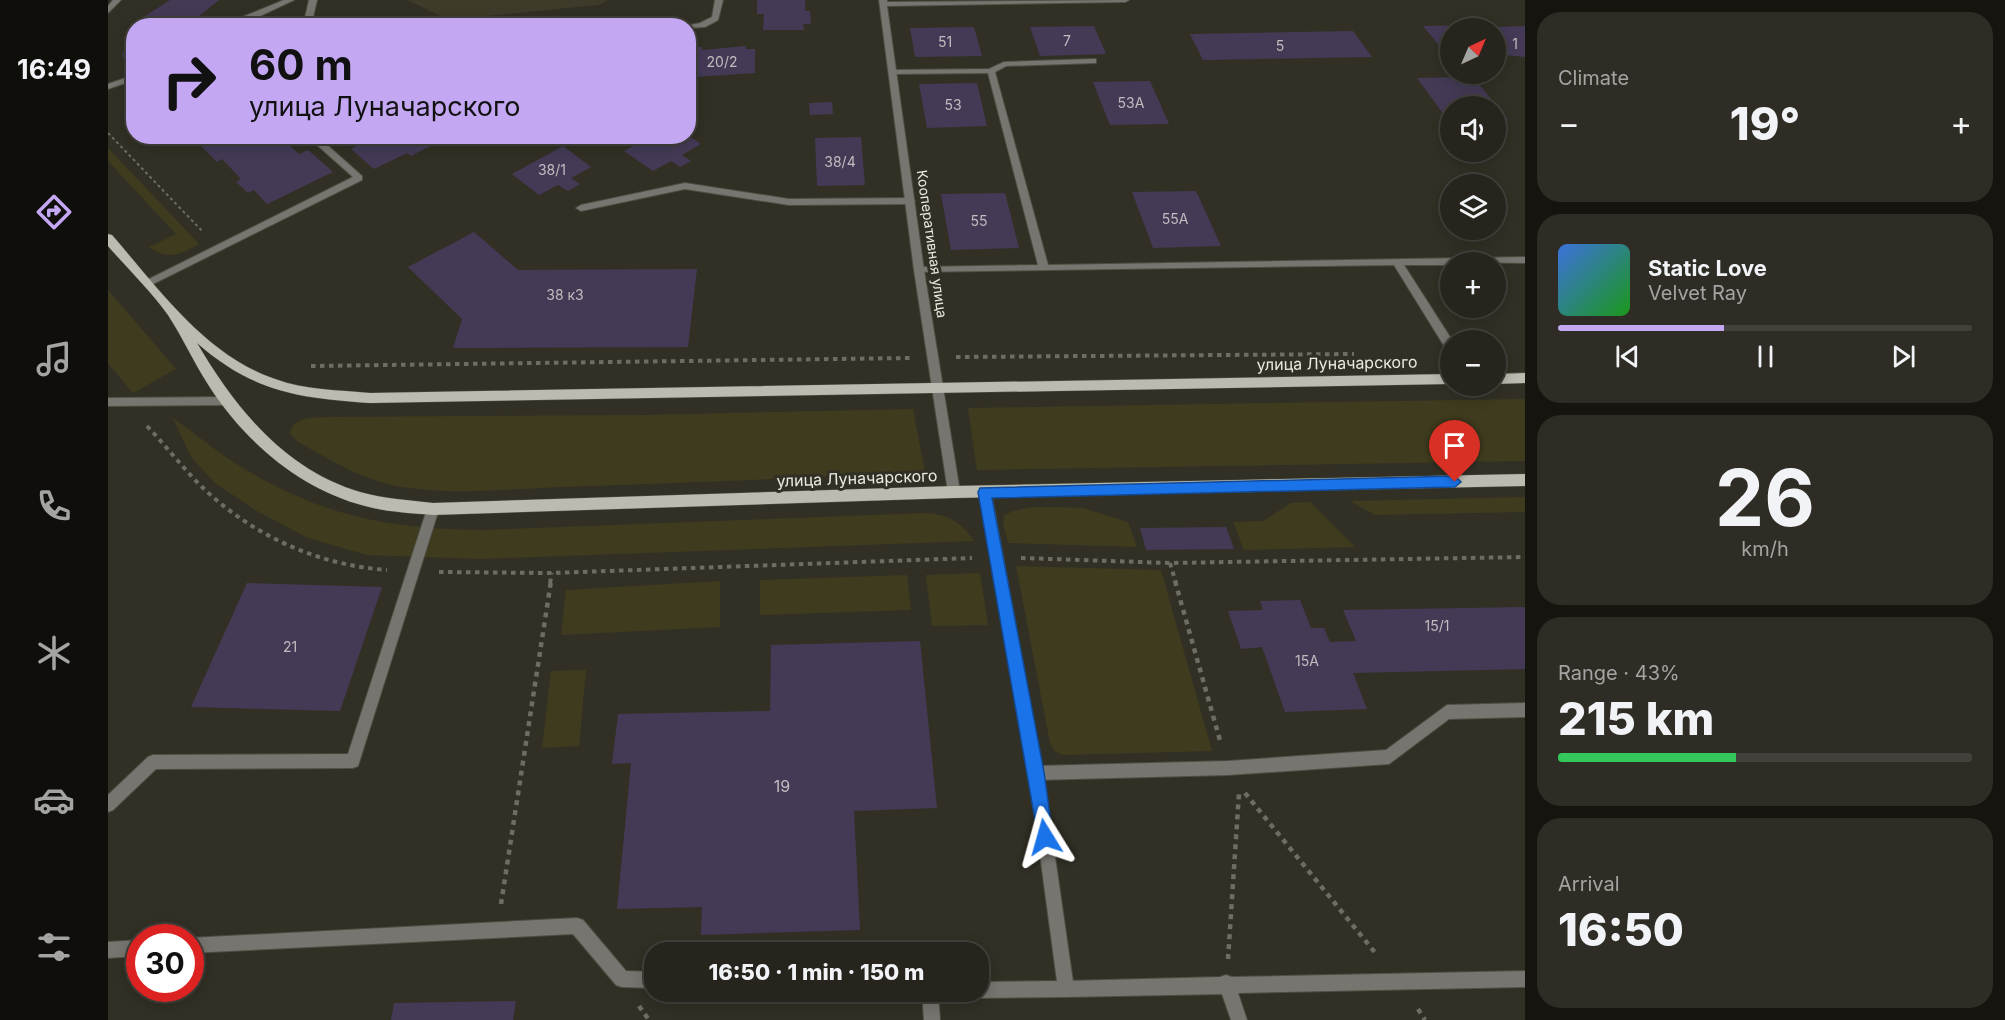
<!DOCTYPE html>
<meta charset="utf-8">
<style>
body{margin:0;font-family:Inter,sans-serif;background:#2e2c25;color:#f1f3f6;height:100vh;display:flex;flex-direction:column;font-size:22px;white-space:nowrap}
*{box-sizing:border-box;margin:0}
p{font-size:20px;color:#a4a4a3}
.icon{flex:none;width:33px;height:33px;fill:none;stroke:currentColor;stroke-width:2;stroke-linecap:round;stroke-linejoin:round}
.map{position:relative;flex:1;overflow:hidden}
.details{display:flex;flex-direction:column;gap:12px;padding:12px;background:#15140f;width:480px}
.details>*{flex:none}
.guide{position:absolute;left:18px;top:18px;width:570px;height:126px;border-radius:24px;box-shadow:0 3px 15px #0003,0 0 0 2px #42413b;background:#c3a7f2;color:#111;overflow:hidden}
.needle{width:39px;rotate:44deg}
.tools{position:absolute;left:1332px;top:18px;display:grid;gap:12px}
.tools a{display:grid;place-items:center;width:66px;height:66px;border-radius:50%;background:#26241c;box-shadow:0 3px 15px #0003,0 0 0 2px #42413b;font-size:30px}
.speed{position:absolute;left:18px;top:924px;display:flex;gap:12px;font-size:30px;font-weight:700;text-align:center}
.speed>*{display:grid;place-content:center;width:78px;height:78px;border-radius:50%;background:#26241c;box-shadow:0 3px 15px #0003,0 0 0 2px #42413b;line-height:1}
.speed .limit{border:9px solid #d22;background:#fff;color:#111}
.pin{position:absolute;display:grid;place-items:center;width:51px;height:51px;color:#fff;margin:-62px -26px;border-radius:50% 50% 50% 0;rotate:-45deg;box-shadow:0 0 6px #0007}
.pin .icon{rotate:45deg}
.me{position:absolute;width:66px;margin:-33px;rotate:352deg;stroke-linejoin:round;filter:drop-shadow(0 0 4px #0008)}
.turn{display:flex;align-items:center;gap:21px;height:126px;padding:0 24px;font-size:27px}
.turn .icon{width:78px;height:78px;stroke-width:2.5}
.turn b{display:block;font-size:42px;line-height:51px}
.big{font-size:45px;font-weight:800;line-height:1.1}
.details .tile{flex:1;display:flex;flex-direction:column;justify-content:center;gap:9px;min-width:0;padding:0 21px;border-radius:24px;background:#2e2c25}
.details .dial{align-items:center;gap:0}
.dial b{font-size:78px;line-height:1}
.song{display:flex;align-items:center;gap:18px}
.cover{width:72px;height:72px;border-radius:9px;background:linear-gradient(135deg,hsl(220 70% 55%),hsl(120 70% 35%))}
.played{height:6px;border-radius:3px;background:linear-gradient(90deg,#c3a7f2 40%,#42413b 40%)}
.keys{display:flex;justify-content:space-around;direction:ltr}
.heat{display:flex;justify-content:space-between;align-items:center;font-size:33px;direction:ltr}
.charge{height:9px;border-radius:4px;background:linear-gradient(90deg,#34c759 43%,#42413b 0)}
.trip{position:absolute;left:536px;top:942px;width:345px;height:60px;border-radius:24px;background:#26241c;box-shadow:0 3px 15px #0003,0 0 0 2px #42413b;font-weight:800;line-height:60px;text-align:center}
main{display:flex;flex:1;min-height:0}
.menu{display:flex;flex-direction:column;width:108px;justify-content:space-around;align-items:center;background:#0f0e0b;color:#a4a4a3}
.menu .icon{width:42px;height:42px}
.menu .active{color:#c3a7f2}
.menu b{font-size:27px;color:#f1f3f6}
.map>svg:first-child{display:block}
.built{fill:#3e3b2a}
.green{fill:#3f3b1e}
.building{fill:#443a56}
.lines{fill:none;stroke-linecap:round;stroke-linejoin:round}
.lane-casing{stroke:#4f4e43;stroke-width:2}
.street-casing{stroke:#4f4e43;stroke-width:2}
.primary-casing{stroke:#4f4e43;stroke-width:1}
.path-far2{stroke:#6e6d63;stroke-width:2;stroke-dasharray:3 3;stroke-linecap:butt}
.path-far1{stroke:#6e6d63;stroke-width:4;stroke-dasharray:4.5 4.5;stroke-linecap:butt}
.path{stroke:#6e6d63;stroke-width:4.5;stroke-dasharray:5 5;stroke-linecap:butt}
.lane{fill:#767570;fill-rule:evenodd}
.street{fill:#767570;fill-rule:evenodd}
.primary{fill:#bcbbaf;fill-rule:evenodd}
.route{fill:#1a73e8;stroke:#114b97;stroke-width:1.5}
.labels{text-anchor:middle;stroke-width:6;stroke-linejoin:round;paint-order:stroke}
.number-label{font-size:14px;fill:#c0bdbf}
.far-street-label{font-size:14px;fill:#eae9e2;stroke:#323025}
.street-label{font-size:16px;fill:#eae9e2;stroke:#323025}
.near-number-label{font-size:16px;fill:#c0bdbf}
</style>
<main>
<nav class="menu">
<b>16:49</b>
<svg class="icon active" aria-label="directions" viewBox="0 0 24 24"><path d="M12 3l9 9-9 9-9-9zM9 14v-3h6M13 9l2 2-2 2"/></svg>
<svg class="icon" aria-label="music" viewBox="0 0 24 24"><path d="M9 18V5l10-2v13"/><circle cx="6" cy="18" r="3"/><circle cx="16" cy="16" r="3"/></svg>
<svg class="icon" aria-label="phone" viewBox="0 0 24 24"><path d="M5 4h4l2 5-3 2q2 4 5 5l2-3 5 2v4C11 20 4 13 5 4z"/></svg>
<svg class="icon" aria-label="climate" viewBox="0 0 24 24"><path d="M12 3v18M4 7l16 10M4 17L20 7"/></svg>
<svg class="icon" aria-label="car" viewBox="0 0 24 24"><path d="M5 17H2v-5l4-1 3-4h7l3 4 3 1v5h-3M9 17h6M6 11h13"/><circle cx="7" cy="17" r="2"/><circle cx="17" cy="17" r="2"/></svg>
<svg class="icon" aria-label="filters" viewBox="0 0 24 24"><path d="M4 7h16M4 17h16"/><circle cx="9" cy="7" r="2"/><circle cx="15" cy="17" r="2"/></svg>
</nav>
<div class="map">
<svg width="1417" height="1020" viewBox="0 0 1417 1020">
<rect width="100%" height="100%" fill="#323025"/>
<polygon class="built" points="299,0 500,0 490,5 341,20"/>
<g class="green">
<path d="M 0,148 L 91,244 C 73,254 60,261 41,247 L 68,234 L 0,161 Z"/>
<polygon points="0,290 68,369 25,393 0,363"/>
<polygon points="1417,399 1417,461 869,470 860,408"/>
<path d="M 805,409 L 817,472 C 696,478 575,483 453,487 C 401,489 326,497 276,483 C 246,475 218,457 190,442 L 182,434 C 185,415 207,418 222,417 L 536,415 Z"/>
<path d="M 65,418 C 88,434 111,454 135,468 C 216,517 283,529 376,530 L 818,513 C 840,514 854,523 866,541 L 372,559 L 259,555 L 200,538 L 149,511 L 107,483 L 83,457 Z"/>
<polygon points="1417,497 1417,512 1267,515 1242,501"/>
<polygon points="1202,502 1247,547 1136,550 1125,522 1155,521 1183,503"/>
<path d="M 975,508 L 1020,522 L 1029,547 L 900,543 L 895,523 L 896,516 C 913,503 954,508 975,508 Z"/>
<polygon points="908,566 1053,570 1104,751 955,755 946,751 942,743"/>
<polygon points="872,573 880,625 824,626 818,575"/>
<polygon points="799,575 803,610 652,615 652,580"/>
<polygon points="612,581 612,627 453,635 458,590"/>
<polygon points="478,670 471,746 434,748 443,671"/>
</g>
<g class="building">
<polygon points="62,0 111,0 79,26 30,26 36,21 31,20"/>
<polygon points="649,0 697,0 697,11 702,11 703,24 695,24 696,30 655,30 656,14 649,14"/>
<polygon points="1379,25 1382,28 1342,28 1342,55 1339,55 1315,26"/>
<polygon points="25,26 26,26 26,74 19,68 24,66 14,56"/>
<polygon points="986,26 998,54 932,56 922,27"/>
<polygon points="1417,26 1417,57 1388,54 1388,27"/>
<polygon points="866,27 874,56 807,57 802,28"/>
<polygon points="1245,31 1264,57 1095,60 1082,34"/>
<polygon points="638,46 638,49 647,49 647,73 587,77 587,74 580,74 580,47 594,47 594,50"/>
<polygon points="1365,77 1400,120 1388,121 1388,106 1342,106 1342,123 1309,78"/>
<polygon points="1042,81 1061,124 1002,125 985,82"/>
<polygon points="869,83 879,126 819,128 811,84"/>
<polygon points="724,102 725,114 702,115 701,103"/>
<polygon points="83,136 171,136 191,154 200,150 225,172 159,204 146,190 140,193 128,182 133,179 114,159 109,162"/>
<polygon points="258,136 331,136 324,140 328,143 303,156 299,153 266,169 243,149 254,143 251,140"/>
<polygon points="542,136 581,136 593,144 574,155 583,161 572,167 563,161 545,171 516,151"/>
<polygon points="753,137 757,185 709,186 707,138"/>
<polygon points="455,146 483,167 463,178 472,184 460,191 450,185 431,195 404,174"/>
<polygon points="1088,191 1113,246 1045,248 1024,192"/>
<polygon points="897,193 911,248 843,250 833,194"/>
<polygon points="366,232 410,270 589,269 580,347 345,348 354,319 300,267"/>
<polygon points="1118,527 1126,549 1038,550 1032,528"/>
<polygon points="139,583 274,587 232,711 83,707"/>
<polygon points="1192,600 1203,628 1216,628 1222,642 1248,641 1235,610 1417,607 1417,669 1245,673 1259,709 1177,712 1154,647 1133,649 1120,611 1155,610 1152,601"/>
<polygon points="812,641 829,808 746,811 752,930 593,935 594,907 509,909 523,763 504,764 510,714 662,711 663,645"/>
<polygon points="408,1001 405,1020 283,1020 286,1003"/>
</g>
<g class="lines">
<defs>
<g id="lane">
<polygon points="5,0 13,0 0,13 0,6"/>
<polygon points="176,0 186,0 131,26 124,26 127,20"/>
<polygon points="201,0 209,0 203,26 195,26"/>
<polygon points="607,0 615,0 610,20 597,27 580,28 580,26 577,26 592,23 604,17"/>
<polygon points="985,59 988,59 988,63 898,66 887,72 940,265 1417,257 1417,263 1342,262 1342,265 1296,265 1344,340 1342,350 1338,349 1286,265 808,272 806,270 811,267 930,265 880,73 785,74 781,72 782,70 881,69 896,62"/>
<polygon points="26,75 26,80 0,89 0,84"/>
<polygon points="199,136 209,136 254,176 254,180 43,285 37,285 37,281 245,177"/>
<polygon points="577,183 681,199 802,198 807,201 802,204 681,205 577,189 473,211 468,208 473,205"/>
<polygon points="325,504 329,505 331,509 250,766 245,768 48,769 5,810 0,812 0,795 40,757 45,755 240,754 319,509 321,505"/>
<polygon points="1417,703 1417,717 1341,719 1281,764 1120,775 928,780 923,778 921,773 923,768 928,766 1120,761 1278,750 1339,705"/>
<polygon points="1417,971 1417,987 1130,993 1139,1020 1123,1020 1114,994 958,997 952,995 950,989 952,983 958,981 1112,977 1118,975 1124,977"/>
</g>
<g id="street">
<polygon points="771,0 779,0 779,2 1021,0 1017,2 779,6 816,270 852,492 850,496 842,496 840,492 806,270"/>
<polygon points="118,397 123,401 118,405 0,406 0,398"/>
<polygon points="877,487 881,488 883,492 935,773 966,989 964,995 958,997 870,998 864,996 862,992 870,992 870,982 949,981 921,773 871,492 873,488"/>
<polygon points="469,918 475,920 518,971 546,972 546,988 514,987 508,985 465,934 82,953 82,938 81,938"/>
<polygon points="32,940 32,956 0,958 0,942"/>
<polygon points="814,992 830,992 832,1020 816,1020"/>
</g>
<g id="primary">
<path d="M 0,234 L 4,235 C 50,288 98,356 167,379 C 197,390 230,390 262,393 L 1342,374 L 1342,384 L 262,403 C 190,398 145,392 89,343 C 127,408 177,470 252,492 C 276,499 301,500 325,503 L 846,486 L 1417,474 L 1417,486 L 846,498 L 325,515 C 302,513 279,512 257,506 C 192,489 137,442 101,386 C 86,363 75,338 60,315 C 44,292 18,267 0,246 Z"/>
<polygon points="1417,373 1417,383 1388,384 1388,374"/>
</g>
</defs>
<use href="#lane" class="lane-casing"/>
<use href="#street" class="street-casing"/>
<use href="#primary" class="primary-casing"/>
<polyline class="path-far2" points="0,133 95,232"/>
<g class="path-far1">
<polyline points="848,357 1246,354"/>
<polyline points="203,366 802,358"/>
<path d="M 39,426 C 56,444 71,463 88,481 C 139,533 207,565 279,570"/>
<polyline points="913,558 1062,563 1417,557"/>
<polyline points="1062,563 1068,583"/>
<polyline points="331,572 444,573 864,558"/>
<polyline points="442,583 444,573"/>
</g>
<g class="path">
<polyline points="1067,581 1113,744"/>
<polyline points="1137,793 1269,955"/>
<polyline points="393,904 443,581"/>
<polyline points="1120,959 1131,793"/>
<polyline points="531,1006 541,1020"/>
<polyline points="1310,1009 1317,1020"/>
</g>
<use href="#lane" class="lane"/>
<use href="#street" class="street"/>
<use href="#primary" class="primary"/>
</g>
<polygon class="route" points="1347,476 1353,482 1347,487 884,498 936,772 945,837 943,843 937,846 931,843 870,492 872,488"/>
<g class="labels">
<g class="number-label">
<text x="959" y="46">7</text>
<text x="837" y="47">51</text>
<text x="1407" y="49">1</text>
<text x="1172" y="51">5</text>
<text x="614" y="67">20/2</text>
<text x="1023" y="108">53А</text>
<text x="845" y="110">53</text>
<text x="732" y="167">38/4</text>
<text x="444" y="175">38/1</text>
<text x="1067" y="224">55А</text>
<text x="871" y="226">55</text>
<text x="457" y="300">38 к3</text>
<text x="1329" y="631">15/1</text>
<text x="182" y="652">21</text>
<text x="1199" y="666">15А</text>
</g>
<g class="far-street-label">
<text transform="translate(824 244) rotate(82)" y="5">Кооперативная улица</text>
</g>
<g class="street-label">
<text transform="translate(1229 363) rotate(-1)" y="6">улица Луначарского</text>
<text transform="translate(749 478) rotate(-2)" y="6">улица Луначарского</text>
</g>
<g class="near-number-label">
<text x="674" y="792">19</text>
</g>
</g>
</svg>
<div class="tools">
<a><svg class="needle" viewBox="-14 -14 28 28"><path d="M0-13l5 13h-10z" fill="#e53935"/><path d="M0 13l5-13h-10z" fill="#a4a4a3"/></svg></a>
<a><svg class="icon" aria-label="sound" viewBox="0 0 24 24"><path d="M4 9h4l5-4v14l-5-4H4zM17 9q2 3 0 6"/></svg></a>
<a><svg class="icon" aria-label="layers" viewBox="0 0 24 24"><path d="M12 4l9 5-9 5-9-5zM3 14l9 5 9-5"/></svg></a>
<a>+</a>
<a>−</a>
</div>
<div class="speed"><div class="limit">30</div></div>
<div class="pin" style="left:1347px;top:482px;background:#d93025"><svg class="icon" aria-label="arrive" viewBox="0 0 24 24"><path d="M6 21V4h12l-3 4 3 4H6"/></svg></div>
<svg class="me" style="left:937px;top:837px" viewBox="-20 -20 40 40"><path d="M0-17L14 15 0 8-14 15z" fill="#1a73e8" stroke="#fff" stroke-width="4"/></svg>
<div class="trip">16:50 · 1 min · 150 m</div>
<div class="guide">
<div class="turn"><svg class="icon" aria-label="right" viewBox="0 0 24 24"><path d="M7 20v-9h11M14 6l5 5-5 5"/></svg><div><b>60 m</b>улица Луначарского</div></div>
</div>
</div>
<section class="details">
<div class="tile"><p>Climate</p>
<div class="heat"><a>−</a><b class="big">19°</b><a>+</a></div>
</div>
<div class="tile">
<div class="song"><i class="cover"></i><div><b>Static Love</b><p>Velvet Ray</p></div></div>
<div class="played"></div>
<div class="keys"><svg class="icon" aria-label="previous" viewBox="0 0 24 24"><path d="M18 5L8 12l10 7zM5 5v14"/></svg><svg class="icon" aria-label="pause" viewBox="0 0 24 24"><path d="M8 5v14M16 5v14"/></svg><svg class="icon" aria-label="next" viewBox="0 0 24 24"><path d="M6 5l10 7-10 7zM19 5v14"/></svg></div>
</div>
<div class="tile dial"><b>26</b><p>km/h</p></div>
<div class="tile"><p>Range · 43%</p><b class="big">215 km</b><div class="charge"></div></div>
<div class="tile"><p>Arrival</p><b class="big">16:50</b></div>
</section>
</main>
